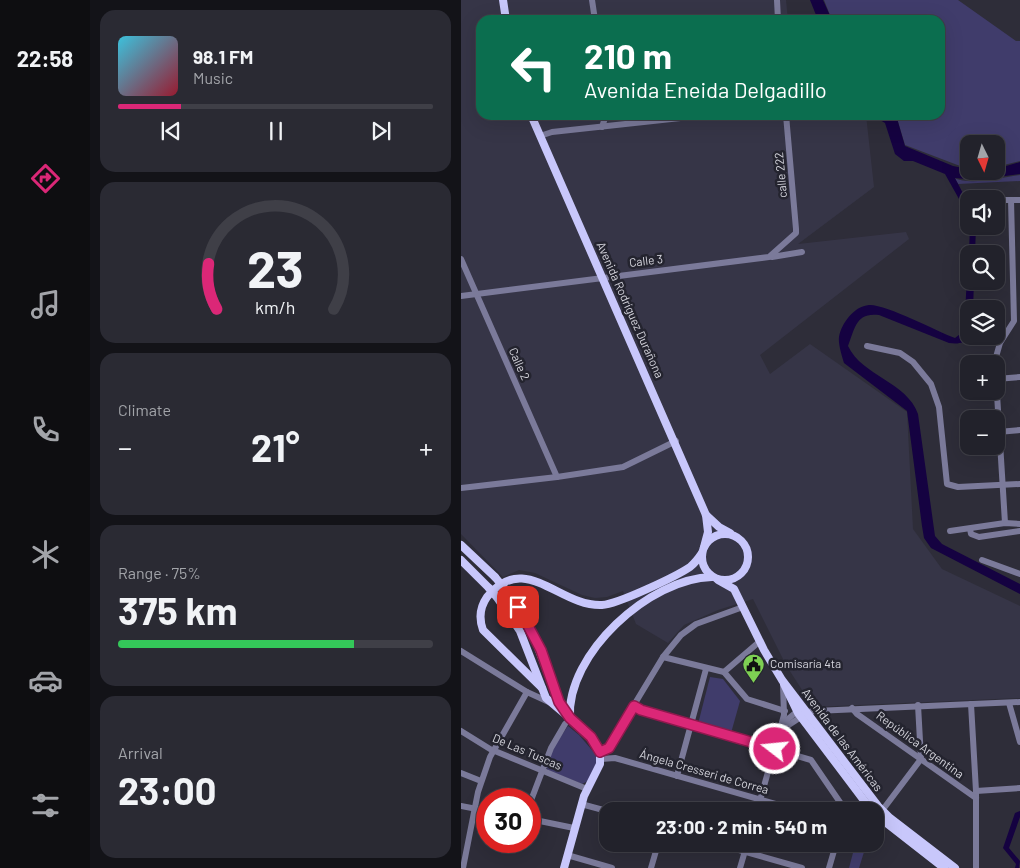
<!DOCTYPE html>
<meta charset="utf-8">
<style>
body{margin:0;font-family:Barlow,sans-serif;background:#2a2a33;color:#f1f3f6;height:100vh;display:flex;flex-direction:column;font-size:19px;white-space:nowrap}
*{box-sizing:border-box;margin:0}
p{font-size:16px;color:#a2a4a9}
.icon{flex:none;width:28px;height:28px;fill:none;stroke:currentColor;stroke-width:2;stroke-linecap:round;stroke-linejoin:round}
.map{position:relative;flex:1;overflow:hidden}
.details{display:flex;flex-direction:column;gap:10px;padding:10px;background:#131318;width:371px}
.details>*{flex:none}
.top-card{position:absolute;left:15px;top:15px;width:469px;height:105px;border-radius:15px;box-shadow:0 5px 20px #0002,0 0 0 1px #3f3f47;background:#0b6e4f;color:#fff;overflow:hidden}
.needle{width:32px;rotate:175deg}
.tools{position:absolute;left:499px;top:135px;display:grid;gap:10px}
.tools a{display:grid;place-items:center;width:45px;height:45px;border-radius:10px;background:#22222b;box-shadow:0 5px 20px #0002,0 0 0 1px #3f3f47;font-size:25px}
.speed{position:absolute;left:15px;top:788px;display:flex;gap:10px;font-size:25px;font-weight:700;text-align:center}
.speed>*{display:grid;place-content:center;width:65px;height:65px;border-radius:50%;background:#22222b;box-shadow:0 5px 20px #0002,0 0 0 1px #3f3f47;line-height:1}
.speed .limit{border:8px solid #d22;background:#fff;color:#111}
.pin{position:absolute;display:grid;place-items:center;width:42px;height:42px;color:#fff;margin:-21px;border-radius:10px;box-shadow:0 2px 8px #0006}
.me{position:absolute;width:55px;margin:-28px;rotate:286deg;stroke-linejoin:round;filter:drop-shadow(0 0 4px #0008)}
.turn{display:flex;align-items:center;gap:18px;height:105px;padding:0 25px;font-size:22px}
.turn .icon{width:65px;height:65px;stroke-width:2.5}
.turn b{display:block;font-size:35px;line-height:42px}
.big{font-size:38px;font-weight:700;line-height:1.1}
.details .widget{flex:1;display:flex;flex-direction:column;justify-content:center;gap:8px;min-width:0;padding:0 18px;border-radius:15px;background:#2a2a33}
.details .dial{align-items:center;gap:0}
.dial svg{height:130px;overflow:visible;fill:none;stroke:#3f3f47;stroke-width:7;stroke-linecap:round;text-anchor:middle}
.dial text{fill:#f1f3f6;stroke:none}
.song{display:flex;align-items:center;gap:15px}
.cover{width:60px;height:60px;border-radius:8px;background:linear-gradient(135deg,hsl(190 70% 55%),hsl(350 70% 35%))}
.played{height:5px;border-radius:2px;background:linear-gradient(90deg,#db2777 20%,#3f3f47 20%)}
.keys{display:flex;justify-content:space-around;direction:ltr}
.heat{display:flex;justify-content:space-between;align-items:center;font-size:28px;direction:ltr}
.charge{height:8px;border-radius:4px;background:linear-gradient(90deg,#34c759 75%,#3f3f47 0)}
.trip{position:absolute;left:138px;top:802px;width:285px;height:50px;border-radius:15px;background:#22222b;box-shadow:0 5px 20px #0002,0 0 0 1px #3f3f47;font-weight:700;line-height:50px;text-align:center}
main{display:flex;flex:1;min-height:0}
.dock{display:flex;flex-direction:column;width:90px;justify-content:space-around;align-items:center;background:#0e0e11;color:#a2a4a9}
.dock .icon{width:35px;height:35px}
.dock .on{color:#db2777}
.dock b{font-size:22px;color:#f1f3f6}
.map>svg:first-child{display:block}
.built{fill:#363547}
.green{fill:#403c6b}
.water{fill:#150241}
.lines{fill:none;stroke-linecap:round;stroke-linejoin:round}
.minor{stroke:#7b7a9a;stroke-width:6}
.major{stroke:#c8c7fb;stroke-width:8}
.major-bridge{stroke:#c8c7fb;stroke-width:8}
.route-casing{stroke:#8e194d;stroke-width:12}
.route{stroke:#db2777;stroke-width:9}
.labels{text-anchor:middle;stroke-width:5;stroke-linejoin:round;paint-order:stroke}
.street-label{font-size:12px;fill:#d4d4dc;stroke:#24242f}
.poi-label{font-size:12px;fill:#d4d4dc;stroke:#24242f;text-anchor:start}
</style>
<main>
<nav class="dock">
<b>22:58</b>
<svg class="icon on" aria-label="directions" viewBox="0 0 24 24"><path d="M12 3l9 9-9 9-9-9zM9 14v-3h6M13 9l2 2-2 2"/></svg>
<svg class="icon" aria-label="music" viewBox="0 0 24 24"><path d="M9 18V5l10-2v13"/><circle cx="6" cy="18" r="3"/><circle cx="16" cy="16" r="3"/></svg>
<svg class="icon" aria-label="phone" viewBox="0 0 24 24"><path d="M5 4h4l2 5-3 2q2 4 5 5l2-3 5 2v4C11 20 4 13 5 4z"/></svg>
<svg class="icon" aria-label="climate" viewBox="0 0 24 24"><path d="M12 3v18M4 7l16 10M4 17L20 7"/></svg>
<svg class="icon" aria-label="car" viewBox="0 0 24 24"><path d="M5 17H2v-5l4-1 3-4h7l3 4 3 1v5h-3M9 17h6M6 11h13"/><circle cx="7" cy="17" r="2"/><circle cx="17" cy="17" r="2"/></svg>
<svg class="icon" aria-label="filters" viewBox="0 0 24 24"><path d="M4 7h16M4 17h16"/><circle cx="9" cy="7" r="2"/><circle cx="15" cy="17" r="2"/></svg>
</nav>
<section class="details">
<div class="widget">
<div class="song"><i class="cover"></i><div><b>98.1 FM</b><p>Music</p></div></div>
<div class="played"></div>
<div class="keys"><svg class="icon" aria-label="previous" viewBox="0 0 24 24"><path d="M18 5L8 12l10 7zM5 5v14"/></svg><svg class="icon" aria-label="pause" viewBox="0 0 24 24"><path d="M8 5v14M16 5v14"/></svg><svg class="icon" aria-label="next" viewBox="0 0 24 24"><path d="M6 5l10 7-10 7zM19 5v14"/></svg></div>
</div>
<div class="widget dial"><svg viewBox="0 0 100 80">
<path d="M14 69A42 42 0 1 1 86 69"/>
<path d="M14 69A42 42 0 0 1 9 41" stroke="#db2777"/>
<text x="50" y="56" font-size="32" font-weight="700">23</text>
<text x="50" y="72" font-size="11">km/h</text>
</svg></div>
<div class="widget"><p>Climate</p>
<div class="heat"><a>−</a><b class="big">21°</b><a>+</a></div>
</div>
<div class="widget"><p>Range · 75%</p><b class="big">375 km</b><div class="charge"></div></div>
<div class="widget"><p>Arrival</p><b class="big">23:00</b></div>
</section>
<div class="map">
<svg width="559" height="868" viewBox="0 0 559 868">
<rect width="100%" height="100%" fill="#2e2d39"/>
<polygon class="built" points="0,0 325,0 327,20 20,20 20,115 337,115 338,118 405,115 413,187 337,244 445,232 448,239 299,355 309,374 349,344 446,412 452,529 481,569 559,606 559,698 352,707 325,665 292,599 257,610 223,625 207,643 175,624 162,591 146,597 134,598 121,595 74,573 58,570 42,577 0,534"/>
<g class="green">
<polygon points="363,0 497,0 555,41 559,41 559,161 535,167 535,144 508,144 507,169 444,145 435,115 479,115 479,20 371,20"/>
<path d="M 559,175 L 559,181 L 497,184 L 493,178 C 511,186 540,177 559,175 Z"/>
<polygon points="249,677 262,679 279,701 270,733 237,724"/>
<polygon points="107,726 118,735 136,756 137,763 127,781 121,784 87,770 85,766 95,743"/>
<polygon points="393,849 403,852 398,868 388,868"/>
</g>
<g class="water">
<polygon points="349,0 362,0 371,20 357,20"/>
<polygon points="416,115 435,115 444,146 492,166 507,169 508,171 535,171 535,169 559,162 559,174 515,180 494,178 507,203 507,215 484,174 452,161 443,161 434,154 424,123 419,120"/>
<polygon points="509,226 515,226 514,254 508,254"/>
<path d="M 507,259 L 508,281 L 513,281 L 512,309 L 508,309 L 509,336 C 504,344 496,344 488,343 L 418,315 C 395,312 394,328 387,346 C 401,376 446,382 457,414 L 474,536 L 481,544 L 559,584 L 559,594 L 470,548 L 463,538 L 461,526 L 446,411 L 383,363 C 381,356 377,344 378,337 C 380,324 393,306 408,305 C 425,304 475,331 494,338 L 503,331 Z"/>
<polygon points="559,811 559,817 548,848 559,861 558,868 554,868 555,864 542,848 554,813"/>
</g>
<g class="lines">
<g class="minor">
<polyline points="131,0 134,20"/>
<polyline points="316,0 317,20"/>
<polyline points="141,127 145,115"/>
<polyline points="79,136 91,132 247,115"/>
<polyline points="535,200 559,200"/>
<polyline points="311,257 341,252"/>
<polyline points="0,259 96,477"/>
<polyline points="0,296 308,257 335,233 335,229 325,115"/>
<polyline points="406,346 439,353 452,362 470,384 478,407 486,484 497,487 559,484"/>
<polyline points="533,364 539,343 553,321 550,200"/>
<polyline points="535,378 544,523"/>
<polyline points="535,379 559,377"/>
<polyline points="537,432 559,430"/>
<polyline points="0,488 96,477 162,467 215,441"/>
<polyline points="509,529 510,534 518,537 559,531"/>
<polyline points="489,531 544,523 559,524"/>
<polyline points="521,560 559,574"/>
<polyline points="0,651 66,692 90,703"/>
<polyline points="202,657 263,672 286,699 324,711"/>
<polyline points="263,672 298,642"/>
<polyline points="548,703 559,742"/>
<polyline points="510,704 515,791 515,868"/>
<polyline points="173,706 180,710 350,760 385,811"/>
<polyline points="391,708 396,714 515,798"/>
<polyline points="322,723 333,714 354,711 559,702"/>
<polyline points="320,730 343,715"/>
<polyline points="0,731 29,749 126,789"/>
<polyline points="139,752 147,748 202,657 220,635 235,624 282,607"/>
<polyline points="140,759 154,758 339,811"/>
<polyline points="0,773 20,781"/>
<polyline points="216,776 245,669"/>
<polyline points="515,791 559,788"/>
<polyline points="69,803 90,748 104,724"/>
<polyline points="120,804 146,811"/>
<polyline points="0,806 26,811"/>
<polyline points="296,811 323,715 322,684"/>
<polyline points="420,812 460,759 457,705"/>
<polyline points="69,819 113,828"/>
<polyline points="257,844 341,868"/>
<polyline points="106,855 151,868"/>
<polyline points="2,868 17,792 29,757 66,692"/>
<polyline points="190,868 197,844"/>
<polyline points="279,868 286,844"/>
<polyline points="368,868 375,844"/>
</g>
<g class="major">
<polyline points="42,0 45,20"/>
<polyline points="70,115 245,515 247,532 243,547"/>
<polyline points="245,515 258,527 269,533"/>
<circle cx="264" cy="557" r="23"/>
<polyline points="0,545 34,577"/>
<polyline points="0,560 28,588"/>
<polyline points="257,580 273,589 303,650 321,680 417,806 429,818 494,868"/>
<polyline points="44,589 71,631 96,698 105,712"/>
<polyline points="35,596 59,631 85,698 125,732 139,752 139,764 123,796 103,868"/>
<polyline points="323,684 337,713 411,811"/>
<path d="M 81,688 L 22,630 C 18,619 19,607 26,597 C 64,550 98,607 141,605 C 157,604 214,577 229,567 C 234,563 237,559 241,553"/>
<path d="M 109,718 C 105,654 189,578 251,577"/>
<polyline points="414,814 483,868"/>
</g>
<g class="major-bridge">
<polyline points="34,577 44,589"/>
<polyline points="28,588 35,596"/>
</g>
</g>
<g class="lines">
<defs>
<polyline id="route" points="57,607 80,650 98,702 109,718 130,737 139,752 148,748 173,706 180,710 314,749"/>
</defs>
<use href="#route" class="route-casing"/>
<use href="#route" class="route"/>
</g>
<defs>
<symbol id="civic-pin" viewBox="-11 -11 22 30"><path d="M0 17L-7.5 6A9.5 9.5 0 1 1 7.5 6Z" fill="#7ed053" stroke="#24242f"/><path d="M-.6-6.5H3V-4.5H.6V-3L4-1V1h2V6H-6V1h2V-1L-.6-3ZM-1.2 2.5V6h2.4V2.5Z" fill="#111"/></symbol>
</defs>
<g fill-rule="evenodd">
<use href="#civic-pin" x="280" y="652" width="25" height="34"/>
</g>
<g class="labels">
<g class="street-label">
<text transform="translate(320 175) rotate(-95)" y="4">calle 222</text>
<text transform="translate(185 261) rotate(-7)" y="4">Calle 3</text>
<text transform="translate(169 310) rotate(66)" y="4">Avenida Rodríguez Durañona</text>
<text transform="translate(58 364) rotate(66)" y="4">Calle 2</text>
<text transform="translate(381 740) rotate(53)" y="4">Avenida de las Américas</text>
<text transform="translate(459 745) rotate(36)" y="4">República Argentina</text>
<text transform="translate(66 752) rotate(23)" y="4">De Las Tuscas</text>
<text transform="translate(243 772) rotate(16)" y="4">Ángela Cresseri de Correa</text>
</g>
<g class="poi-label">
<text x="309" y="668">Comisaría 4ta</text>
</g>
</g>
</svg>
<div class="tools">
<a><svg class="needle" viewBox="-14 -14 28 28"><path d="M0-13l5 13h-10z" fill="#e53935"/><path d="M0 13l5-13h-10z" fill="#a2a4a9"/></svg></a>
<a><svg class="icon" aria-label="sound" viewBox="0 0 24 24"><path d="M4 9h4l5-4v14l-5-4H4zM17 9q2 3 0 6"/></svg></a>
<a><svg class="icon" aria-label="search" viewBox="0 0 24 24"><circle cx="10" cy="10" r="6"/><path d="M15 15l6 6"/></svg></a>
<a><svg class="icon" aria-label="layers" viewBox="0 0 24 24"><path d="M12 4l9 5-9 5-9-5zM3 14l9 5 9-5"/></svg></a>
<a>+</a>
<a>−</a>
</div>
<div class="speed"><div class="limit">30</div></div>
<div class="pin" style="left:57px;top:607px;background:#d93025"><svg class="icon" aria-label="arrive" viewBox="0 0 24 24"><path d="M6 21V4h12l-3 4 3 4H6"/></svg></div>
<svg class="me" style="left:314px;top:749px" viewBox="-20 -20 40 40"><circle r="17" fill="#db2777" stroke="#fff" stroke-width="3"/><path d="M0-11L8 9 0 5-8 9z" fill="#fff"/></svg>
<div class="trip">23:00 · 2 min · 540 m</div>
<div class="top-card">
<div class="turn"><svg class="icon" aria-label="left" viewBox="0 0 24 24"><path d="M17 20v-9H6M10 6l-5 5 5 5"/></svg><div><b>210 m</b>Avenida Eneida Delgadillo</div></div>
</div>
</div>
</main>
